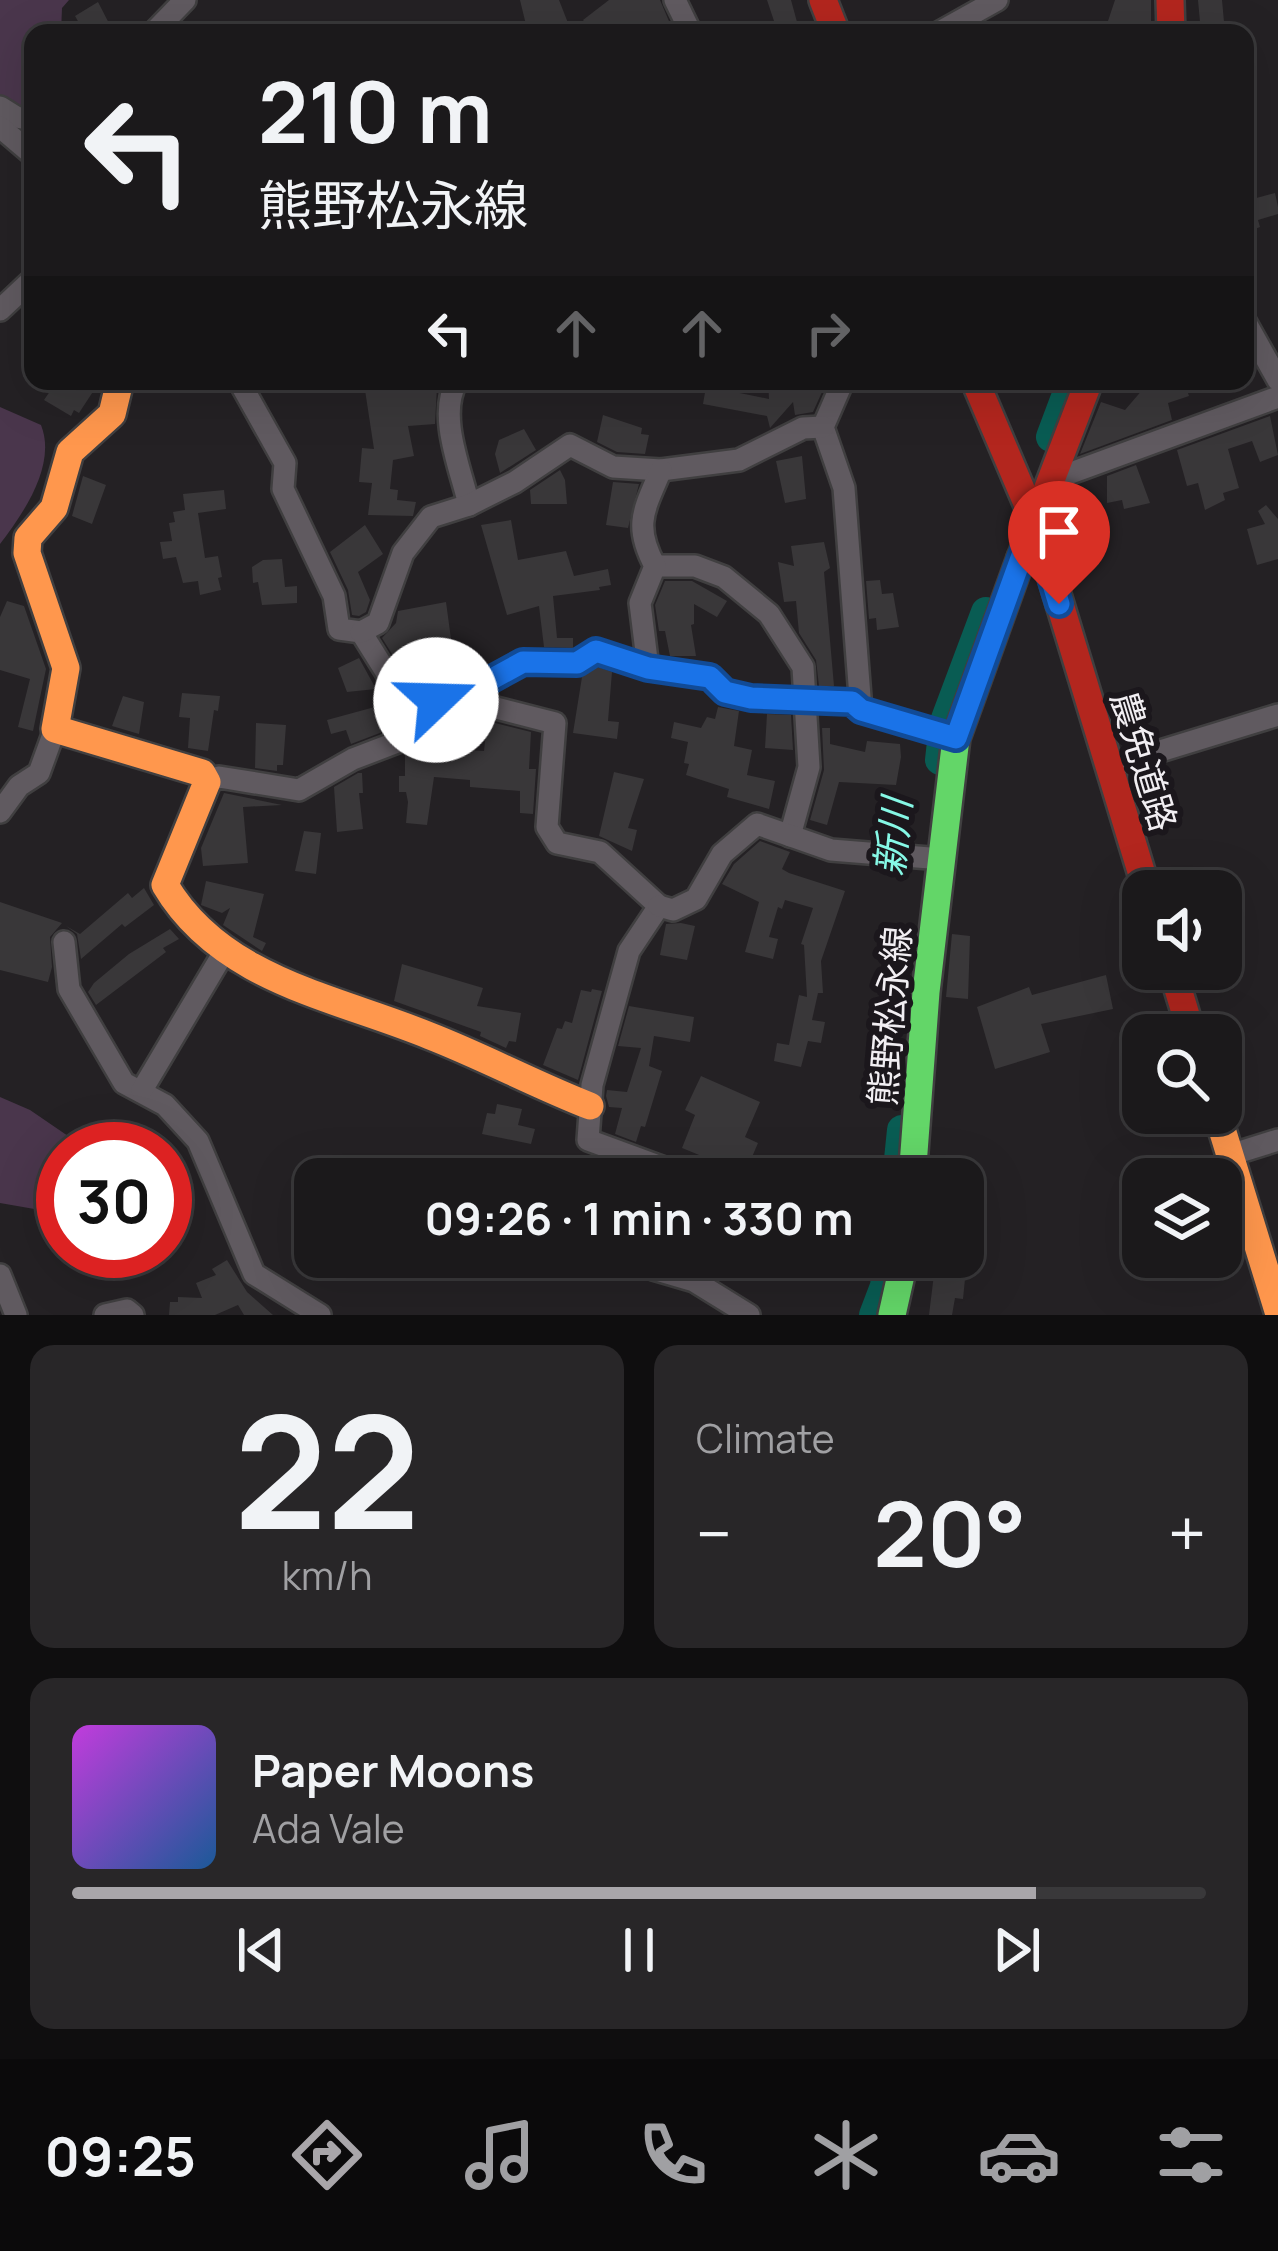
<!DOCTYPE html>
<meta charset="utf-8">
<style>
body{margin:0;font-family:Manrope,"Noto Sans JP",sans-serif;background:#282628;color:#f1f3f6;height:100vh;display:flex;flex-direction:column;font-size:45px;white-space:nowrap}
*{box-sizing:border-box;margin:0}
p{font-size:39px;color:#a0a0a3}
.icon{flex:none;width:66px;height:66px;fill:none;stroke:currentColor;stroke-width:2;stroke-linecap:round;stroke-linejoin:round}
.map{position:relative;height:1315px;overflow:hidden}
.side{display:flex;flex-direction:column;gap:30px;padding:30px;background:#0f0e0f;flex:1}
.side>*{flex:none}
.top-card{position:absolute;left:24px;top:24px;width:1230px;height:366px;border-radius:24px;box-shadow:0 12px 48px #0002,0 0 0 3px #39383a;background:#1b191b;color:#f1f3f6;overflow:hidden}
.tools{position:absolute;left:1122px;top:870px;display:grid;gap:24px}
.tools a{display:grid;place-items:center;width:120px;height:120px;border-radius:24px;background:#1b191b;box-shadow:0 12px 48px #0002,0 0 0 3px #39383a;font-size:60px}
.speed{position:absolute;left:36px;top:1122px;display:flex;gap:24px;font-size:60px;font-weight:700;text-align:center}
.speed>*{display:grid;place-content:center;width:156px;height:156px;border-radius:50%;background:#1b191b;box-shadow:0 12px 48px #0002,0 0 0 3px #39383a;line-height:1}
.speed .limit{border:18px solid #d22;background:#fff;color:#111}
.pin{position:absolute;display:grid;place-items:center;width:102px;height:102px;color:#fff;margin:-123px -51px;border-radius:50% 50% 50% 0;rotate:-45deg;box-shadow:0 0 12px #0007}
.pin .icon{rotate:45deg}
.me{position:absolute;width:132px;margin:-66px;rotate:69deg;stroke-linejoin:round;filter:drop-shadow(0 0 9px #0008)}
.turn{display:flex;align-items:center;gap:42px;height:252px;padding:0 36px;font-size:54px}
.turn .icon{width:156px;height:156px;stroke-width:2.5}
.turn b{display:block;font-size:84px;line-height:102px}
.lanes{display:flex;align-items:center;height:114px;padding:0 36px;background:#0003;justify-content:center;gap:60px;direction:ltr}
.lanes .off{opacity:.35}
.big{font-size:90px;font-weight:700;line-height:1.1}
.side .card{flex:1;display:flex;flex-direction:column;justify-content:center;gap:18px;min-width:0;padding:0 42px;border-radius:24px;background:#282628}
.side .dial{align-items:center;gap:0}
.dial b{font-size:156px;line-height:1}
.song{display:flex;align-items:center;gap:36px}
.cover{width:144px;height:144px;border-radius:18px;background:linear-gradient(135deg,hsl(290 70% 55%),hsl(210 70% 35%))}
.played{height:12px;border-radius:6px;background:linear-gradient(90deg,#a9a6aa 85%,#39383a 85%)}
.keys{display:flex;justify-content:space-around;direction:ltr}
.heat{display:flex;justify-content:space-between;align-items:center;font-size:66px;direction:ltr}
.side .tiles{flex:1;display:grid;gap:30px;grid-template-columns:1fr 1fr}
.card:last-child{grid-column:span 2}
.trip{position:absolute;left:294px;top:1158px;width:690px;height:120px;border-radius:24px;background:#1b191b;box-shadow:0 12px 48px #0002,0 0 0 3px #39383a;font-weight:700;line-height:120px;text-align:center}
.tabs{display:flex;height:192px;justify-content:space-around;align-items:center;background:#0b0a0b;color:#a0a0a3}
.tabs .icon{width:84px;height:84px}
.tabs .on{color:#a9a6aa}
.tabs b{font-size:54px;color:#f1f3f6}
.map>svg:first-child{display:block}
.green{fill:#4a364c}
.lines{fill:none;stroke-linecap:round;stroke-linejoin:round}
.river{stroke:#095c53;stroke-width:30}
.building{fill:#393739}
.street-casing{stroke:#403f40;stroke-width:26}
.fast-casing{stroke:#403f40;stroke-width:32}
.slow-casing{stroke:#403f40;stroke-width:32}
.jam-casing{stroke:#403f40;stroke-width:32}
.street{stroke:#605a60;stroke-width:21}
.fast{stroke:#63d668;stroke-width:27}
.slow{stroke:#ff974d;stroke-width:27}
.jam{stroke:#b3261e;stroke-width:27}
.route-casing{stroke:#114b97;stroke-width:30}
.route{stroke:#1a73e8;stroke-width:21}
.labels{text-anchor:middle;stroke-width:12;stroke-linejoin:round;paint-order:stroke}
.street-label{font-size:36px;fill:#f1eef2;stroke:#1b171c}
.water-label{font-size:39px;font-style:italic;fill:#86f8e6;stroke:#1b171c}
</style>
<div class="map">
<svg width="1278" height="1315" viewBox="0 0 1278 1315">
<rect width="100%" height="100%" fill="#242124"/>
<g class="green">
<polygon points="0,0 69,0 62,8 61,33 33,33 33,108 0,112"/>
<path d="M 0,407 L 41,425 C 57,465 23,514 0,544 Z"/>
<polygon points="0,1097 30,1110 87,1149 63,1149 63,1214 0,1203"/>
</g>
<g class="lines">
<g class="river">
<polyline points="1051,437 1072,381"/>
<polyline points="940,760 944,724 986,612"/>
<polyline points="897,1179 902,1130"/>
<polyline points="874,1315 885,1286 888,1257"/>
</g>
</g>
<g class="building">
<polygon points="520,0 559,0 568,23 560,26 562,33 528,33"/>
<polygon points="609,0 660,0 674,33 593,33 583,20"/>
<polygon points="767,0 791,0 800,33 778,33"/>
<polygon points="1115,0 1151,0 1151,33 1104,33"/>
<polygon points="1198,0 1222,0 1225,33 1201,33"/>
<polygon points="98,2 114,33 64,33 79,23 75,16"/>
<polygon points="1245,191 1249,200 1275,193 1278,207 1278,214 1258,220 1260,227 1245,233"/>
<polygon points="57,381 100,381 79,413 74,410 71,416 44,400"/>
<polygon points="377,381 409,381 411,388 437,387 435,424 408,426 414,456 393,460 390,489 398,490 397,500 416,502 413,516 368,515 372,483 359,482 362,448 374,449 365,390 378,388"/>
<polygon points="707,381 732,381 730,391 769,399 768,381 827,381 813,412 795,415 793,402 770,428 767,416 703,404"/>
<polygon points="1150,381 1184,381 1189,396 1168,403 1172,420 1080,454 1101,402 1125,410"/>
<polygon points="603,415 642,428 641,434 649,435 645,454 617,452 597,442"/>
<polygon points="1270,416 1278,455 1260,462 1252,441 1228,449 1239,488 1223,493 1225,500 1205,510 1198,483 1187,486 1177,450"/>
<polygon points="524,429 536,450 500,473 495,454 499,440"/>
<polygon points="802,456 806,499 785,503 776,461"/>
<polygon points="1136,465 1150,503 1124,509 1122,500 1107,503 1107,476"/>
<polygon points="560,470 565,480 567,504 531,504 530,490"/>
<polygon points="83,476 106,485 92,524 72,516"/>
<polygon points="613,482 639,484 628,528 606,525"/>
<polygon points="224,490 226,509 198,513 205,558 218,556 222,577 218,578 221,590 200,595 198,581 183,583 176,557 163,559 160,542 172,541 169,523 175,522 173,512 185,510 183,494"/>
<polygon points="1266,505 1278,519 1278,559 1257,565 1247,529 1265,524 1258,511"/>
<polygon points="511,520 518,560 566,551 574,576 608,569 611,585 599,587 600,590 553,596 557,638 573,638 573,648 544,647 539,606 507,615 481,525"/>
<polygon points="365,525 383,554 358,572 370,600 366,612 359,616 352,615 348,590 330,552"/>
<polygon points="824,542 830,568 824,572 834,686 819,686 816,660 799,633 796,601 784,602 778,562 794,566 791,546"/>
<polygon points="282,559 285,587 297,586 297,603 262,605 258,582 253,583 252,567 263,560"/>
<polygon points="880,580 882,594 893,593 899,627 877,630 876,618 869,619 866,581"/>
<polygon points="665,581 692,581 727,601 717,617 694,604 694,624 691,625 696,656 670,656 665,631 659,631 655,605"/>
<polygon points="7,601 24,606 46,669 33,731 18,727 30,679 0,670 0,617"/>
<polygon points="446,602 451,639 434,642 438,659 397,662 382,638 396,623 398,611"/>
<polygon points="359,658 376,689 347,692 338,668"/>
<polygon points="598,667 612,672 608,721 619,722 617,739 573,733 582,677"/>
<polygon points="182,693 220,696 218,711 214,710 208,751 188,748 190,718 179,717"/>
<polygon points="123,696 144,702 139,734 112,726"/>
<polygon points="382,705 385,731 351,744 346,730 331,734 327,720"/>
<polygon points="718,707 739,711 734,746 752,750 747,775 775,781 769,809 727,797 729,789 686,775 689,764 684,763 688,742 671,738 674,722 701,728 707,717 715,719"/>
<polygon points="457,710 464,716 447,720 449,749 484,751 487,721 531,732 529,769 536,769 533,814 520,813 520,791 470,787 470,780 434,777 427,825 406,823 408,802 406,792 399,792 399,776 405,776 405,755 415,743 416,722"/>
<polygon points="767,714 791,715 793,750 765,748"/>
<polygon points="256,723 286,725 283,765 277,765 277,771 255,768"/>
<polygon points="822,728 830,728 830,744 865,752 867,741 900,744 901,757 896,785 839,782 827,825 810,820 824,770"/>
<polygon points="614,772 644,779 628,828 637,830 632,851 599,836"/>
<polygon points="358,773 362,773 363,793 359,793 363,829 337,832 334,787"/>
<polygon points="224,793 282,805 243,807 248,863 203,866 201,848"/>
<polygon points="304,831 321,833 316,874 295,871"/>
<polygon points="760,841 790,852 782,869 789,873 845,891 821,961 823,993 818,993 812,1020 825,1022 821,1043 808,1041 801,1067 774,1061 777,1043 789,1045 799,995 807,997 804,945 801,944 813,908 785,900 782,909 778,907 769,937 778,939 773,959 745,952 759,902 722,884 734,864"/>
<polygon points="206,881 264,894 253,937 266,943 262,951 223,925 230,908 222,913 201,905"/>
<polygon points="144,888 154,905 125,927 122,924 81,959 77,934 66,926 80,934 128,893 132,898"/>
<polygon points="0,902 62,923 50,937 52,967 48,982 0,970"/>
<polygon points="681,923 695,926 687,960 660,955 666,924"/>
<polygon points="170,929 179,939 163,948 166,952 96,1005 88,992 94,983 129,954"/>
<polygon points="952,934 970,936 968,999 946,997"/>
<polygon points="402,964 483,988 477,1006 521,1013 516,1042 509,1041 506,1048 480,1036 481,1032 394,1001"/>
<polygon points="1106,975 1113,1009 1041,1024 1050,1052 995,1069 977,1007 1029,987 1032,995"/>
<polygon points="592,989 602,991 578,1080 543,1065 557,1028 562,1029 565,1021 572,1023 581,990 591,992"/>
<polygon points="629,1006 694,1017 690,1042 654,1036 649,1066 662,1071 645,1127 641,1126 636,1142 615,1134 622,1108 609,1107 606,1096 607,1090 627,1092 641,1048 618,1046"/>
<polygon points="701,1076 760,1102 745,1137 758,1143 749,1164 737,1159 729,1175 700,1166 704,1157 682,1148 695,1115 685,1110"/>
<polygon points="497,1104 522,1109 518,1125 535,1129 531,1144 482,1134 487,1113 495,1114"/>
<polygon points="227,1260 247,1292 273,1315 244,1315 238,1305 215,1315 169,1315 170,1302 178,1302 178,1297 202,1298 196,1283 216,1275 212,1269"/>
<polygon points="935,1266 966,1269 963,1299 955,1298 952,1315 929,1315"/>
</g>
<g class="lines">
<defs>
<g id="street">
<polyline points="675,0 691,33"/>
<polyline points="153,33 185,0"/>
<polyline points="938,33 997,0"/>
<polyline points="0,107 16,117 33,120"/>
<polyline points="0,127 33,155"/>
<polyline points="0,310 33,279"/>
<polyline points="1245,321 1278,380"/>
<polyline points="239,381 285,463 283,489 334,596 339,629 361,632 386,672 401,710"/>
<path d="M 457,381 C 437,415 461,470 469,505"/>
<polyline points="843,381 823,427 844,488 861,710 956,738"/>
<polyline points="1049,481 1278,397"/>
<polyline points="655,566 695,566 724,577 769,614 803,667 809,767 790,836"/>
<polyline points="361,632 378,623 403,553 431,517 469,505 515,482 570,445 613,467 661,470 739,460 803,428 823,427"/>
<path d="M 648,668 L 640,603 L 655,566 C 633,525 644,510 661,470"/>
<polyline points="470,691 469,701 555,723 547,827 557,843 600,852 659,906 629,951 592,1085 588,1140 667,1169 664,1179"/>
<polyline points="1108,767 1278,715"/>
<polyline points="207,782 219,777 299,790 353,759 400,741 401,710 470,691 523,661 577,663 596,651 648,668 710,677 725,692 751,698 852,702 861,710"/>
<polyline points="0,812 19,786 39,773 55,729"/>
<polyline points="659,906 673,910 696,899 722,854 757,824 831,850 942,859"/>
<polyline points="64,942 69,989 124,1083 165,1105 198,1141 254,1274 320,1315"/>
<polyline points="142,1090 224,952"/>
<polyline points="1230,1155 1278,1140"/>
<polyline points="643,1257 653,1269 694,1281 749,1315"/>
<polyline points="0,1275 16,1315"/>
<polyline points="105,1315 127,1310 133,1315"/>
</g>
<g id="fast">
<polyline points="912,1179 926,992 956,738 1021,558"/>
<polyline points="892,1315 905,1257"/>
</g>
<g id="slow">
<path d="M 120,381 L 112,414 L 70,452 L 54,508 L 28,538 L 27,553 L 66,668 L 55,729 L 202,773 L 207,782 L 165,885 C 221,980 335,997 430,1036 C 484,1057 536,1085 590,1106"/>
<polyline points="1217,1113 1278,1311"/>
</g>
<g id="jam">
<polyline points="823,0 836,33"/>
<polyline points="1170,0 1171,33"/>
<polyline points="975,381 1035,522 1147,891"/>
<polyline points="1021,558 1089,381"/>
<polyline points="1172,969 1192,1035"/>
</g>
</defs>
<use href="#street" class="street-casing"/>
<use href="#fast" class="fast-casing"/>
<use href="#slow" class="slow-casing"/>
<use href="#jam" class="jam-casing"/>
<use href="#street" class="street"/>
<use href="#fast" class="fast"/>
<use href="#slow" class="slow"/>
<use href="#jam" class="jam"/>
</g>
<g class="lines">
<defs>
<polyline id="route" points="436,700 470,691 523,662 577,663 596,651 648,668 710,677 725,692 751,698 852,702 861,710 956,738 1034,522 1059,604"/>
</defs>
<use href="#route" class="route-casing"/>
<use href="#route" class="route"/>
</g>
<g class="labels">
<g class="street-label">
<text transform="translate(1144 761) rotate(73)" y="13">農免道路</text>
<text transform="translate(890 1016) rotate(-85)" y="13">熊野松永線</text>
</g>
<g class="water-label">
<text transform="translate(893 837) rotate(-84)" y="14">新川</text>
</g>
</g>
</svg>
<div class="tools">
<a><svg class="icon" aria-label="sound" viewBox="0 0 24 24"><path d="M4 9h4l5-4v14l-5-4H4zM17 9q2 3 0 6"/></svg></a>
<a><svg class="icon" aria-label="search" viewBox="0 0 24 24"><circle cx="10" cy="10" r="6"/><path d="M15 15l6 6"/></svg></a>
<a><svg class="icon" aria-label="layers" viewBox="0 0 24 24"><path d="M12 4l9 5-9 5-9-5zM3 14l9 5 9-5"/></svg></a>
</div>
<div class="speed"><div class="limit">30</div></div>
<div class="pin" style="left:1059px;top:604px;background:#d93025"><svg class="icon" aria-label="arrive" viewBox="0 0 24 24"><path d="M6 21V4h12l-3 4 3 4H6"/></svg></div>
<svg class="me" style="left:436px;top:700px" viewBox="-20 -20 40 40"><circle r="19" fill="#fff"/><path d="M0-13L10 11 0 6-10 11z" fill="#1a73e8"/></svg>
<div class="trip">09:26 · 1 min · 330 m</div>
<div class="top-card">
<div class="turn"><svg class="icon" aria-label="left" viewBox="0 0 24 24"><path d="M17 20v-9H6M10 6l-5 5 5 5"/></svg><div><b>210 m</b>熊野松永線</div></div>
<div class="lanes"><svg class="icon" aria-label="left" viewBox="0 0 24 24"><path d="M17 20v-9H6M10 6l-5 5 5 5"/></svg><svg class="icon off" aria-label="ahead" viewBox="0 0 24 24"><path d="M12 20V5M6 11l6-6 6 6"/></svg><svg class="icon off" aria-label="ahead" viewBox="0 0 24 24"><path d="M12 20V5M6 11l6-6 6 6"/></svg><svg class="icon off" aria-label="right" viewBox="0 0 24 24"><path d="M7 20v-9h11M14 6l5 5-5 5"/></svg></div>
</div>
</div>
<section class="side">
<div class="tiles">
<div class="card dial"><b>22</b><p>km/h</p></div>
<div class="card"><p>Climate</p>
<div class="heat"><a>−</a><b class="big">20°</b><a>+</a></div>
</div>
<div class="card">
<div class="song"><i class="cover"></i><div><b>Paper Moons</b><p>Ada Vale</p></div></div>
<div class="played"></div>
<div class="keys"><svg class="icon" aria-label="previous" viewBox="0 0 24 24"><path d="M18 5L8 12l10 7zM5 5v14"/></svg><svg class="icon" aria-label="pause" viewBox="0 0 24 24"><path d="M8 5v14M16 5v14"/></svg><svg class="icon" aria-label="next" viewBox="0 0 24 24"><path d="M6 5l10 7-10 7zM19 5v14"/></svg></div>
</div>
</div>
</section>
<nav class="tabs">
<b>09:25</b>
<svg class="icon on" aria-label="directions" viewBox="0 0 24 24"><path d="M12 3l9 9-9 9-9-9zM9 14v-3h6M13 9l2 2-2 2"/></svg>
<svg class="icon" aria-label="music" viewBox="0 0 24 24"><path d="M9 18V5l10-2v13"/><circle cx="6" cy="18" r="3"/><circle cx="16" cy="16" r="3"/></svg>
<svg class="icon" aria-label="phone" viewBox="0 0 24 24"><path d="M5 4h4l2 5-3 2q2 4 5 5l2-3 5 2v4C11 20 4 13 5 4z"/></svg>
<svg class="icon" aria-label="climate" viewBox="0 0 24 24"><path d="M12 3v18M4 7l16 10M4 17L20 7"/></svg>
<svg class="icon" aria-label="car" viewBox="0 0 24 24"><path d="M5 17H2v-5l4-1 3-4h7l3 4 3 1v5h-3M9 17h6M6 11h13"/><circle cx="7" cy="17" r="2"/><circle cx="17" cy="17" r="2"/></svg>
<svg class="icon" aria-label="filters" viewBox="0 0 24 24"><path d="M4 7h16M4 17h16"/><circle cx="9" cy="7" r="2"/><circle cx="15" cy="17" r="2"/></svg>
</nav>
